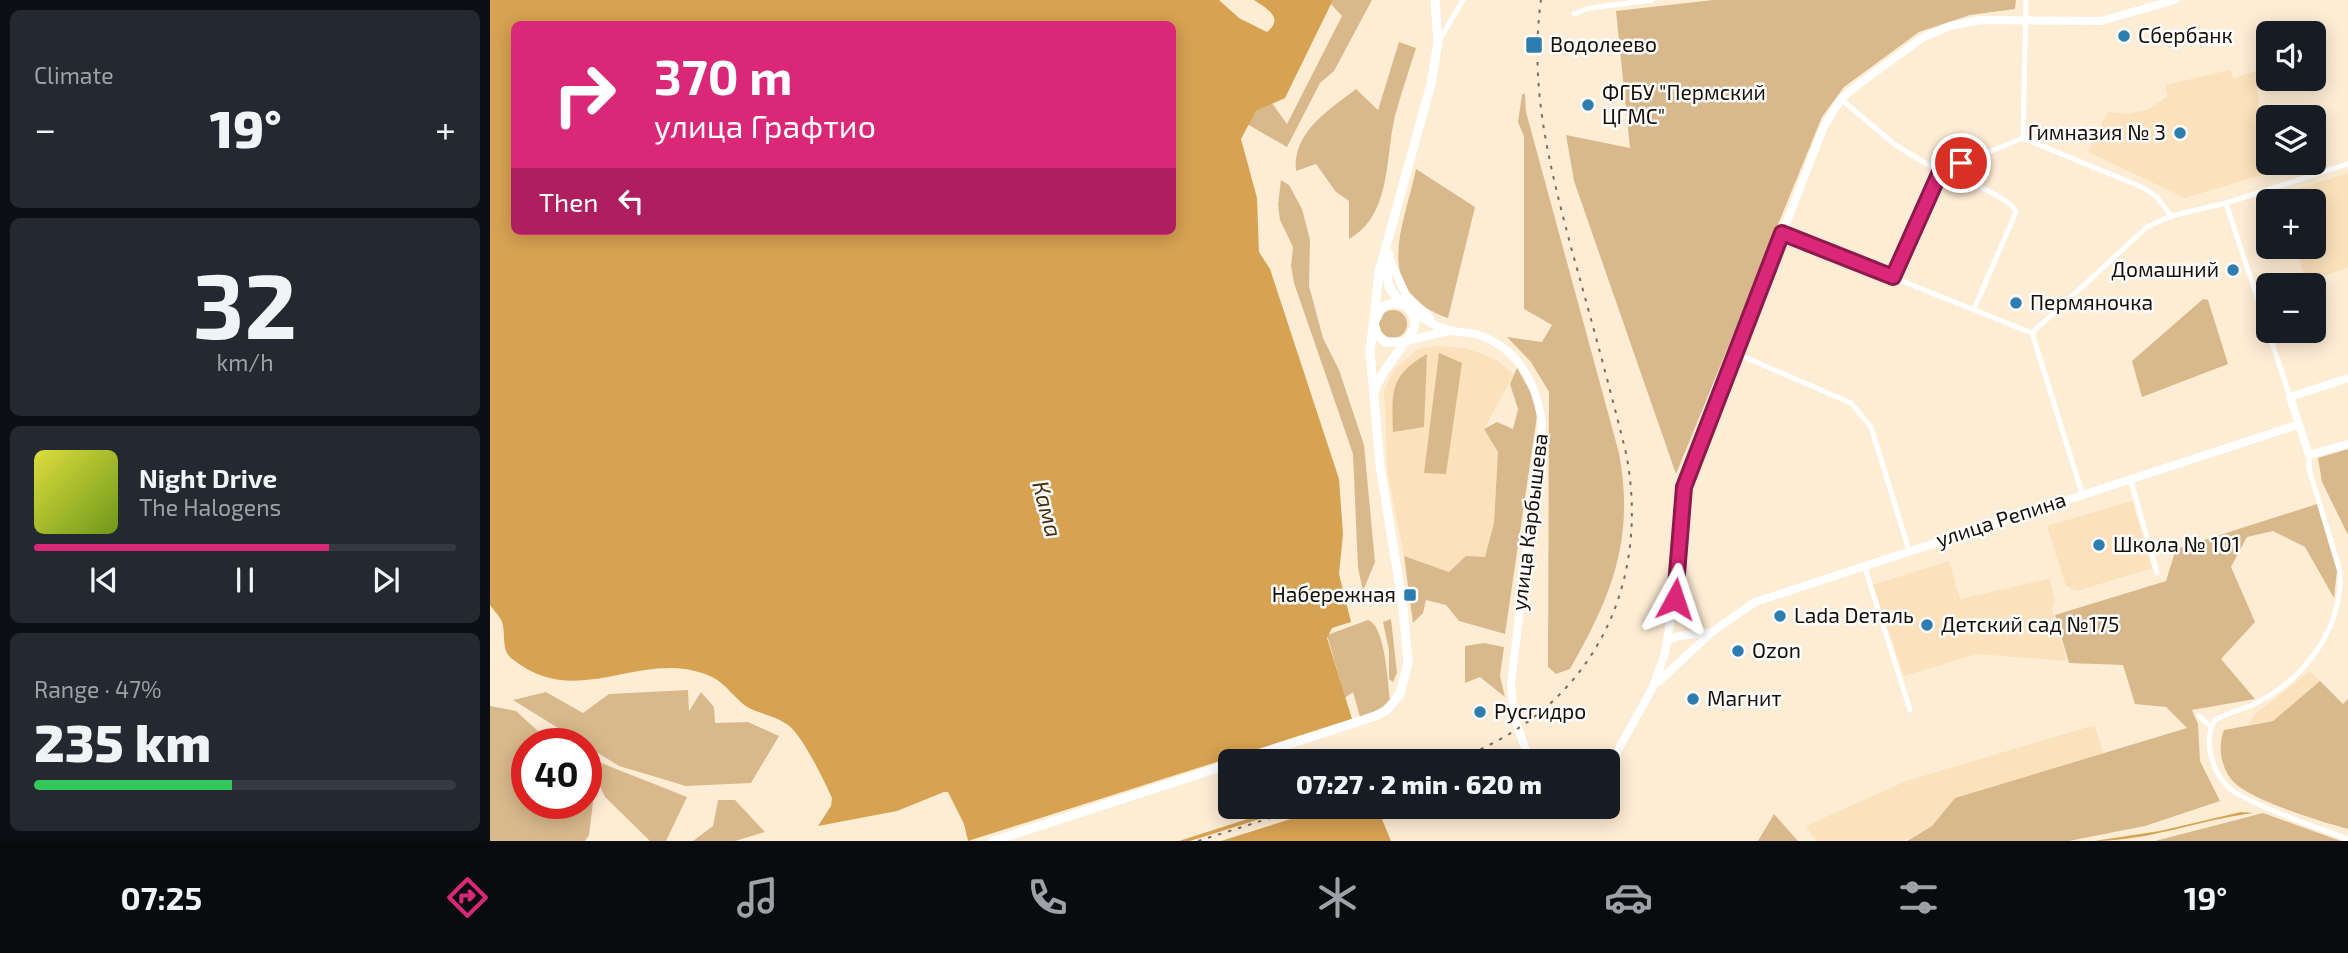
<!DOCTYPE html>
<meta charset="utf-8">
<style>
body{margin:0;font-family:"Exo 2",sans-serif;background:#242831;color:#f1f3f6;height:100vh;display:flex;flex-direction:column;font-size:26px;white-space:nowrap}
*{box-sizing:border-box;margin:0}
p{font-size:23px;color:#9ea1a6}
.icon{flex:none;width:38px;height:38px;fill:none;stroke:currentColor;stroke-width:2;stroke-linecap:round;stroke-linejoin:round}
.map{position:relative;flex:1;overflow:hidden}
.details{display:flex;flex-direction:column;gap:10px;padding:10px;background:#0d0f14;width:490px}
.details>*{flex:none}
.top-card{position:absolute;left:21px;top:21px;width:665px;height:214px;border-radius:10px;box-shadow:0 4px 18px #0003;background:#db2777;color:#fff;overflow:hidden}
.tools{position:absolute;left:1766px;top:21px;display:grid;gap:14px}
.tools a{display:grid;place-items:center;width:70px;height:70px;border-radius:10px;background:#171b24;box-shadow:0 4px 18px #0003;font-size:35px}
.speed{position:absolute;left:21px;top:728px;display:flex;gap:14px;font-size:35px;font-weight:700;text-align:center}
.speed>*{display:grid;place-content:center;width:91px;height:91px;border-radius:50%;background:#171b24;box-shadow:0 4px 18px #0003;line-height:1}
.speed .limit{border:10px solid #d22;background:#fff;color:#111}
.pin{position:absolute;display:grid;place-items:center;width:60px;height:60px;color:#fff;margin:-30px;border:4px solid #fff;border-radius:50%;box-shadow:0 2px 7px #0007}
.me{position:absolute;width:77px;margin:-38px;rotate:5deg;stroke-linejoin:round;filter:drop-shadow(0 0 5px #0008)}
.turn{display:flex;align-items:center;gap:24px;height:147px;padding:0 28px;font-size:32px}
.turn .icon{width:91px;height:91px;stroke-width:2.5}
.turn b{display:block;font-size:49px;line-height:60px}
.then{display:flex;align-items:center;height:66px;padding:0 28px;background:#0003;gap:14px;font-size:26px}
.big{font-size:52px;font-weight:800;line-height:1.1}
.details .card{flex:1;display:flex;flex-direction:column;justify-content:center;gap:10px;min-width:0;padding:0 24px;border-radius:10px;background:#242831}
.details .dial{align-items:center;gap:0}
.dial b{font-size:91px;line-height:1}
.song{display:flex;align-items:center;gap:21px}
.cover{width:84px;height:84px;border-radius:10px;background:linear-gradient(135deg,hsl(60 70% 55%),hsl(80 70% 35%))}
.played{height:7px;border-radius:4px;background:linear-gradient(90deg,#db2777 70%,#363941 70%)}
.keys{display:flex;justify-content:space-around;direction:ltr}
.heat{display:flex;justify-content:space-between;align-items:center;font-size:38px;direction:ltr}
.charge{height:10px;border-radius:5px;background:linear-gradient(90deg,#34c759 47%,#363941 0)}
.trip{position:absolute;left:728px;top:749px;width:402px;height:70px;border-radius:10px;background:#171b24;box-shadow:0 4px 18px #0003;font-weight:800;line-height:70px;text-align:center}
.tab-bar{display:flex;height:112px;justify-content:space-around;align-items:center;background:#090b0e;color:#9ea1a6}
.tab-bar .icon{width:49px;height:49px}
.tab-bar .current{color:#db2777}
.tab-bar b{font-size:32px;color:#f1f3f6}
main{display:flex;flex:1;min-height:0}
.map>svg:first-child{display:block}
.built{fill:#fbe1bc}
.green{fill:#d9b98c}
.water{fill:#d7a252;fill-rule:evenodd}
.pier{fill:#feedd5}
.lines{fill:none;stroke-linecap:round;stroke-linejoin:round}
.street{stroke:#fff;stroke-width:5}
.secondary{stroke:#fff;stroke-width:8}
.primary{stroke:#fff;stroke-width:9}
.rail{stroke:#796d5d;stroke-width:2;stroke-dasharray:3.5 7;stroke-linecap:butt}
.route-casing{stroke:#8e194d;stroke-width:18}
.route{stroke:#db2777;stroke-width:12}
.poi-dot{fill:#2d7daf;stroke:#fdfdfd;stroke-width:2.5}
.labels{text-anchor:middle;stroke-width:5;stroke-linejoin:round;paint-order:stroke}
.poi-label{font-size:21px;fill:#181006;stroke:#fdfdfd;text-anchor:start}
.street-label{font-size:21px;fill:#181006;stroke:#fdfdfd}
.water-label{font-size:23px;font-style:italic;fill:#452f0c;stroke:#fdfdfd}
</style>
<main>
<section class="details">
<div class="card"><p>Climate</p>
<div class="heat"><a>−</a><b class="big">19°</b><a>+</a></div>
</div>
<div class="card dial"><b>32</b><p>km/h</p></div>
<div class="card">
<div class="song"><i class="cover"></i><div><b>Night Drive</b><p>The Halogens</p></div></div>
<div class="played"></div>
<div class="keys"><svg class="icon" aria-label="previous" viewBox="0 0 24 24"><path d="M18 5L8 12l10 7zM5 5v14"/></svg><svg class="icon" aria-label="pause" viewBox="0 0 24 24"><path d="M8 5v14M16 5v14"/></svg><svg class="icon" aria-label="next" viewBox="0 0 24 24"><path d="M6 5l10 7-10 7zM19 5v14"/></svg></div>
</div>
<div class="card"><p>Range · 47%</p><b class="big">235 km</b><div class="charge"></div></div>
</section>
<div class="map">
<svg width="1858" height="841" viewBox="0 0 1858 841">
<rect width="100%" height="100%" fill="#feedd5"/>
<g class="built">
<polygon points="1740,70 1743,78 1766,71 1769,106 1782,172 1695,198 1598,152 1618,112 1637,114 1657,110 1678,96 1675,85"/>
<polygon points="1858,173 1858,268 1816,281 1805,247 1824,247 1824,201 1791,201 1789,195"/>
<polygon points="945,346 976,348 1005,359 1024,374 994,429 1008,452 1004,523 995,558 976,557 959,572 914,556 898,476 894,390 905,369 928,349"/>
<polygon points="1642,501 1662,568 1587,591 1576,586 1557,526"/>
<polygon points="1459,561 1470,599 1559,579 1565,599 1562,609 1577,661 1487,654 1414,676 1383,585"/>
<polygon points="1820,671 1830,681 1783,721 1759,724 1764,715"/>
<polygon points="1605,725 1613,753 1465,798 1442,826 1414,841 1326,841 1316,826 1416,781"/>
</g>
<g class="green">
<polygon points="843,0 882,0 844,71 830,83 797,147 757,124 766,111 782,103 797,124 852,16 841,4"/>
<polygon points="1223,0 1526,0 1525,9 1480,15 1429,32 1354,87 1332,117 1186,474 1084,181 1076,135 1140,148 1126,11"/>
<path d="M 909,42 L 926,48 C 919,71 911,93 905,116 C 895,157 902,215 859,239 L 859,201 L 846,192 L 826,164 L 806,171 C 802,132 839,110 866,89 L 888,110 Z"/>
<path d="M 1035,93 L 1036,112 L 1129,453 C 1145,538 1122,596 1080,669 L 1066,674 L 1058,667 L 1059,392 L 1041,362 L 1017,337 L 1052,342 L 1062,325 L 1034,309 L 1034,136 L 1028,122 L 1032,95 Z"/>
<path d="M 926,169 L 985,207 L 958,318 C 881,290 913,230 926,169 Z"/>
<polygon points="791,180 799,185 812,209 820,240 819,286 833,338 849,370 874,445 885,562 873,591 868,568 863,454 804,283 801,266 803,247 790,220 788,205"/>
<polygon points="1713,299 1718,300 1738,364 1652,397 1642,361"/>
<circle cx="903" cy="324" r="14"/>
<polygon points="949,353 972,363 956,474 934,473"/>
<path d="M 937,354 L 934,427 L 903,432 C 902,392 899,376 937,354 Z"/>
<polygon points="1027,368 1041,393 1047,416 1015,634 969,621 956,605 936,600 933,613 923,623 914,556 959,572 976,556 995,557 1004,523 1008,452 994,429 1007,422 1023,429 1028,409 1020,384"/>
<polygon points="1858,449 1858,535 1832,482 1828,458"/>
<polygon points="1827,504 1847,571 1844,598 1815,547 1783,531 1757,537 1741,567 1765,622 1731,659 1765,699 1702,710 1708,724 1710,761 1730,801 1655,826 1579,841 1417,841 1442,826 1465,798 1697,728 1676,707 1645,704 1633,665 1579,663 1565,615 1676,581 1686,549"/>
<polygon points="901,619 907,673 903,682 899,679 899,650 893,622"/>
<path d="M 878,620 C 895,625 898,683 900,700 L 889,710 L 870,717 L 863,692 L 855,698 L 837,635 Z"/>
<polygon points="994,643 1014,647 1010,676 1015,697 990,677 975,683 975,646"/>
<path d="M 1830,681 L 1853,704 L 1858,699 L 1858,829 C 1829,821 1770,803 1747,785 C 1731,772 1727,747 1734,730 L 1783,721 Z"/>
<polygon points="198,690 199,711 211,692 224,707 225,723 258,722 289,736 261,783 196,786 129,766 23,700 56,692 93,713 119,694"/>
<polygon points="0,706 26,711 62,744 37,744 37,803 96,803 96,757 197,797 176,841 160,841 115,797 106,778 99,835 95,841 0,841"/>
<polygon points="228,800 245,800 275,832 245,841 203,841 223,826"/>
<polygon points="1773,813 1851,841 1665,841"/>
<polygon points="1284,814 1308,841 1268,841"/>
</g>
<g class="water">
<path d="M 0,0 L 729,0 L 749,18 L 777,32 C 795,18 776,8 764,0 L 843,0 L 795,98 L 766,111 L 751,139 L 767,198 L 769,252 L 780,269 L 849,479 L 853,534 L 849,574 L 861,622 L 842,628 L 837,638 L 862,719 L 478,841 L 474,824 L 458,792 L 454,792 L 407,811 L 328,826 L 341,806 L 342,798 C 334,780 312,735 298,725 C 286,716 271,714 259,708 C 245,700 237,684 222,677 C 151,645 90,714 21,658 C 11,649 16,634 12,622 C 10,616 4,611 0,605 ZM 24,24 L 682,24 L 682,231 L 24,231 Z"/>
<polygon points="795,807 887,807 901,841 689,841"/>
<path d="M 1751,812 L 1763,813 C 1709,820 1659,841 1604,841 L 1670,831 Z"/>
</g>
<polygon class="pier" points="808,807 839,807 731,841 700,841"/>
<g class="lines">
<g class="street">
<polyline points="1084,14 1100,8 1162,0"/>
<polyline points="950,39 973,0"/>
<polyline points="1351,99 1404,144 1450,172 1533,138 1654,188 1667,197 1681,216"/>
<polyline points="1533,138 1536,0"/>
<polyline points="1736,203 1800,397"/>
<polyline points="1292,233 1542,333 1592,493"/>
<path d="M 1403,277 L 1450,172 C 1468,177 1520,197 1526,212 L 1484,309"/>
<polyline points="1542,333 1657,227 1681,216 1736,203 1858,164"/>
<polyline points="1245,353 1361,403 1381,427 1419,550"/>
<path d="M 1819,455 L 1819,469 L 1850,571 C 1853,628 1815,679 1766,703 C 1753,710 1738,712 1725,720 C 1713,739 1722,771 1737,786 C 1749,801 1836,831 1858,839"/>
<polyline points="1640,478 1667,573"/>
<polyline points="1374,565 1420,710"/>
<polyline points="1709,716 1721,727"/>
</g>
<g class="secondary">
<polyline points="899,258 916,295 940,318"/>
<path d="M 919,309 C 932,318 946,328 963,331 C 972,333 981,332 989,335 C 1029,349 1047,384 1052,423 L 1021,684 L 1024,717 L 1040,761"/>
<polyline points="916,341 958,331"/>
<polyline points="1858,378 1800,397 1819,455 1858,444"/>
<polyline points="1179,640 1189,636 1216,633"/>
<polyline points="1168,682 1222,632 1265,602 1807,425"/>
<polyline points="1118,768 1163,687 1175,653 1187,581 1194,487 1334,126 1351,99 1369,84 1432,38 1460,26 1491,20 1611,21 1685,0"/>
</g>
<g class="primary">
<polyline points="913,342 895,342 887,334 884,323 892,307 903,303 913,305"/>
<path d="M 885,390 C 891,368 925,336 925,324 C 925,308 906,301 900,288 C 895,278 898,265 899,254"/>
<polyline points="748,761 885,716 897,710 910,694 918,663 913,607 890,465 880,352 889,272 941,84 948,42 945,0"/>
<polyline points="503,841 740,764"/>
</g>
<g class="rail">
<path d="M 961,761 C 1096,715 1163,592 1136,453 C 1119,384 1100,315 1081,247 C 1059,164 1039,86 1051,0"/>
<polyline points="806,814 830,807"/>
<polyline points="708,841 815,807"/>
</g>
</g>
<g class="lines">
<defs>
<polyline id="route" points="1185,599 1194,487 1292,233 1403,277 1450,172 1471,163"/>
</defs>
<use href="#route" class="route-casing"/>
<use href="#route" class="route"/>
</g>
<g class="poi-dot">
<circle cx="1634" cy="36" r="7"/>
<rect x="1035" y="36" width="18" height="18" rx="3.5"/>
<circle cx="1098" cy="105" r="7"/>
<circle cx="1690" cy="133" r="7"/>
<circle cx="1743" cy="270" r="7"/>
<circle cx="1526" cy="303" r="7"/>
<circle cx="1609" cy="545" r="7"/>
<rect x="913" y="588" width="14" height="14" rx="3.5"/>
<circle cx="1290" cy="616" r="7"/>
<circle cx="1437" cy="625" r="7"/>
<circle cx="1248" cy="651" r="7"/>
<circle cx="1203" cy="699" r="7"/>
<circle cx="990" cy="712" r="7"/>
</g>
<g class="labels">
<g class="poi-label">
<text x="1648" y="43">Сбербанк</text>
<text x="1060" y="52">Водолеево</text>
<text x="1112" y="100">ФГБУ "Пермский<tspan x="1112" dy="24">ЦГМС"</tspan></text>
<text x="1676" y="140" text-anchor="end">Гимназия № 3</text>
<text x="1729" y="277" text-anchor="end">Домашний</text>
<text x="1540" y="310">Пермяночка</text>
<text x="1623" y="552">Школа № 101</text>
<text x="906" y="602" text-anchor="end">Набережная</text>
<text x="1304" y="623">Lada Dеталь</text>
<text x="1451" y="632">Детский сад №175</text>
<text x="1262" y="658">Ozon</text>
<text x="1217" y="706">Магнит</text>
<text x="1004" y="719">Русгидро</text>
</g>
<g class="street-label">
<text transform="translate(1511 520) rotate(-18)" y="7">улица Репина</text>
<text transform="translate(1040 522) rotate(-83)" y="7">улица Карбышева</text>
</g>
<g class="water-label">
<text transform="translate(557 509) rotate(75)" y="8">Кама</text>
</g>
</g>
</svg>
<div class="tools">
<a><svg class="icon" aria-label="sound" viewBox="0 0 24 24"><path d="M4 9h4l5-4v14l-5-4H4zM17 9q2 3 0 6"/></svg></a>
<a><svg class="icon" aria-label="layers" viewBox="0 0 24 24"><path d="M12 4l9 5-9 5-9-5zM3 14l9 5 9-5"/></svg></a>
<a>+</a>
<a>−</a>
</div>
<div class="speed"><div class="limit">40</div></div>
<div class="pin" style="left:1471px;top:163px;background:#d93025"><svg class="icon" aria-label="arrive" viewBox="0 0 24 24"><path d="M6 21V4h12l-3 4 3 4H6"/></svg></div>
<svg class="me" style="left:1185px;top:599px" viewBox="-20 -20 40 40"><path d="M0-17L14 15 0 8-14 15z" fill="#db2777" stroke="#fff" stroke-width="4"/></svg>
<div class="trip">07:27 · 2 min · 620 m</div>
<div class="top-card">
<div class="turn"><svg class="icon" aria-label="right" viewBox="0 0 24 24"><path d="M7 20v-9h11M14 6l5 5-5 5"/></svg><div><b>370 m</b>улица Графтио</div></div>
<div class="then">Then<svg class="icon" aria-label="left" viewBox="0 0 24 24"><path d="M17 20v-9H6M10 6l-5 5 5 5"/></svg></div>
</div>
</div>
</main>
<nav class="tab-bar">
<b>07:25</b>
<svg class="icon current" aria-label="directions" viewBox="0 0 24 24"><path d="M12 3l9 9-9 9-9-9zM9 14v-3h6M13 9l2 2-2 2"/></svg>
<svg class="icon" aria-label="music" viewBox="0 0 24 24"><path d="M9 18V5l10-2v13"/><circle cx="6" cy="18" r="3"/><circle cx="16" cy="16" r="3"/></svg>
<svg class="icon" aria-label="phone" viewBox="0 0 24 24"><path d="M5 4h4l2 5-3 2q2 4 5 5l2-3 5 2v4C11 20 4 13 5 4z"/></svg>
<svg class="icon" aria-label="climate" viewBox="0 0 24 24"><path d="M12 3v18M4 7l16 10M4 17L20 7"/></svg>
<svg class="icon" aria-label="car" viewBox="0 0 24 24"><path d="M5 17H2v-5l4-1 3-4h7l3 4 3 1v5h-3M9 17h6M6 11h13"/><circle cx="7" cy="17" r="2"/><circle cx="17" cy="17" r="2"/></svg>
<svg class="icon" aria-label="filters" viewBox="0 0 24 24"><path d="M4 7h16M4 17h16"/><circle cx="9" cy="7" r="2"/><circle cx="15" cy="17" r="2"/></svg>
<b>19°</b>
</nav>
